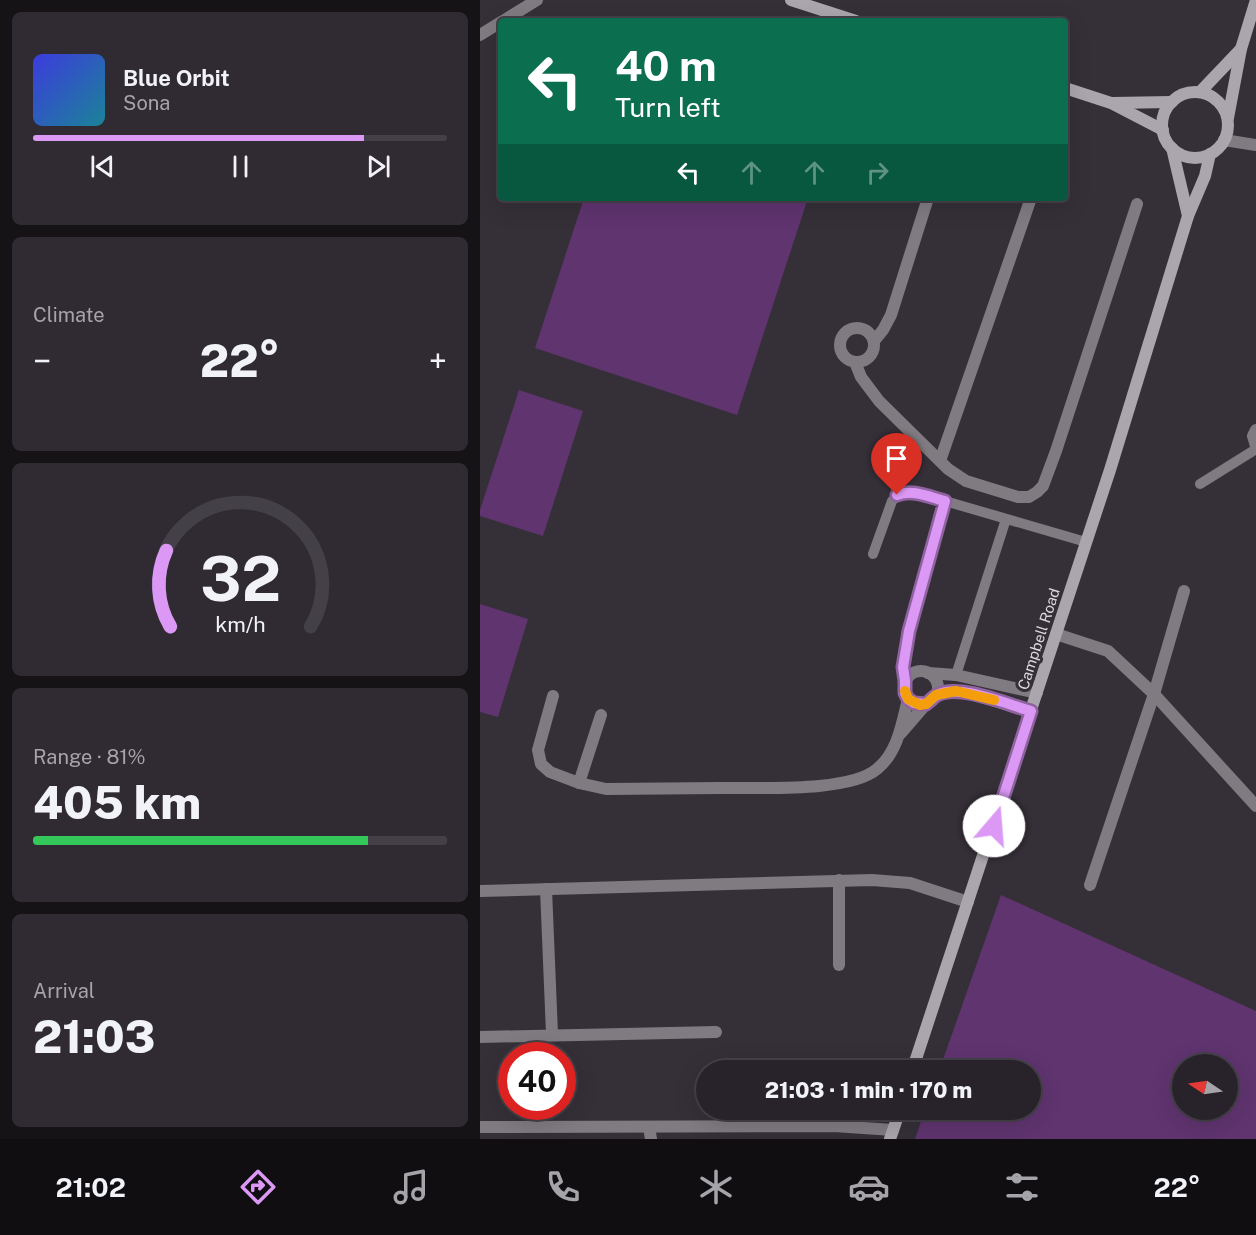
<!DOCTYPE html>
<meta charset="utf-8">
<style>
body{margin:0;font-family:"Public Sans",sans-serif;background:#302b32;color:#f1f3f6;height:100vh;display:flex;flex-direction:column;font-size:22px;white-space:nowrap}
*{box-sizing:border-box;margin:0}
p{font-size:20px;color:#a5a4a8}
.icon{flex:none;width:33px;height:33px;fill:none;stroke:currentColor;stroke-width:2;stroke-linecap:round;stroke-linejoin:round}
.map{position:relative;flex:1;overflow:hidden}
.drawer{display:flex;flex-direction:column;gap:12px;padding:12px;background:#161317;width:480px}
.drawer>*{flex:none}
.banner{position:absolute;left:18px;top:18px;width:570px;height:183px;border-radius:6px;box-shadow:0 6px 24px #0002,0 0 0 2px #444047;background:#0b6e4f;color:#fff;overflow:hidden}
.needle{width:39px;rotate:283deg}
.tools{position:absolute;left:692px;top:1054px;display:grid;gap:12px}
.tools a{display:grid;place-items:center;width:66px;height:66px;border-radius:50%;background:#28232a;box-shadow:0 6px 24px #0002,0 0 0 2px #444047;font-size:30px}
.speed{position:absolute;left:18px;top:1042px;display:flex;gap:12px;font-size:30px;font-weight:700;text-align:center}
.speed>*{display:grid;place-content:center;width:78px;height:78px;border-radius:50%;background:#28232a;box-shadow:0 6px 24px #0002,0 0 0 2px #444047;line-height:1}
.speed .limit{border:9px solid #d22;background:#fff;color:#111}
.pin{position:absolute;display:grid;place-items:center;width:51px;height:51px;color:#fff;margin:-62px -26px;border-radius:50% 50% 50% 0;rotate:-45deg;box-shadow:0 0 6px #0007}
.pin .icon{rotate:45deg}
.me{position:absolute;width:66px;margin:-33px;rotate:18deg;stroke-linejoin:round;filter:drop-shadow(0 0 4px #0008)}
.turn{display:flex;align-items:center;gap:21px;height:126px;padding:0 18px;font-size:27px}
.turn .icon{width:78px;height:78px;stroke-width:2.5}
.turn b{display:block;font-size:42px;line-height:51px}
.lanes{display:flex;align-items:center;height:57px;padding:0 18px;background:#0003;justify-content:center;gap:30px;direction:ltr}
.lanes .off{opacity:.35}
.big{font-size:45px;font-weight:800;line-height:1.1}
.drawer .tile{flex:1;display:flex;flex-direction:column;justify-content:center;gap:9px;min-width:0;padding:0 21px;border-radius:9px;background:#302b32}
.drawer .dial{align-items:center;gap:0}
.dial svg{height:156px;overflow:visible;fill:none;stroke:#444047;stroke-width:7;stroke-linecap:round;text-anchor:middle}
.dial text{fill:#f1f3f6;stroke:none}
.song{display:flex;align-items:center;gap:18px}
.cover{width:72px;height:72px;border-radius:9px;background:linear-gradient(135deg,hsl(240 70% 55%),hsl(190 70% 35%))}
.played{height:6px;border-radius:3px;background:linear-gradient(90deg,#db99f5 80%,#444047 80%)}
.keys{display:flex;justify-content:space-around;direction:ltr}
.heat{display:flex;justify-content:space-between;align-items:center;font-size:33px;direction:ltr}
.charge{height:9px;border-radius:4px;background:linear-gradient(90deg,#34c759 81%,#444047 0)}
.trip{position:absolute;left:216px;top:1060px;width:345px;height:60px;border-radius:30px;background:#28232a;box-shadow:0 6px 24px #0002,0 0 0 2px #444047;font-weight:800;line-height:60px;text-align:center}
.menu{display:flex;height:96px;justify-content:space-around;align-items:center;background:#100e11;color:#a5a4a8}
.menu .icon{width:42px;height:42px}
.menu .selected{color:#db99f5}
.menu b{font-size:27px;color:#f1f3f6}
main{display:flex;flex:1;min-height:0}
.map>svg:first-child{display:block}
.green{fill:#5f346f;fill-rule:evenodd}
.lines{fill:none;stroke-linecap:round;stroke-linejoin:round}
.lane{stroke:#7f7b80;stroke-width:10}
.street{stroke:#7f7b80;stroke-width:12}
.secondary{stroke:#aba5ad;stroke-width:12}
.route-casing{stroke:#8e639f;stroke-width:15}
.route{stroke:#db99f5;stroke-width:10}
.slow{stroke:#f59e0b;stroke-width:10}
.labels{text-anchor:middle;stroke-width:6;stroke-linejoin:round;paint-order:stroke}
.street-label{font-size:15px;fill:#dcd8de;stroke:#352f38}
</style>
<main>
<section class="drawer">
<div class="tile">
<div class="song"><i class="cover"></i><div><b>Blue Orbit</b><p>Sona</p></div></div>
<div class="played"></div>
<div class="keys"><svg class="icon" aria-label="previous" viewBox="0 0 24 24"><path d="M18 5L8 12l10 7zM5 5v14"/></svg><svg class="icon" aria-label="pause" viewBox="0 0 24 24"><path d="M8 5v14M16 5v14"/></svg><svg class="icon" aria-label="next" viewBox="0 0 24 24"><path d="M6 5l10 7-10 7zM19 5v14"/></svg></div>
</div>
<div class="tile"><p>Climate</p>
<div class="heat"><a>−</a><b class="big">22°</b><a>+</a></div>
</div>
<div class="tile dial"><svg viewBox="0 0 100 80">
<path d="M14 69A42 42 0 1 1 86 69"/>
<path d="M14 69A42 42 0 0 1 12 30" stroke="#db99f5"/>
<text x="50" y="56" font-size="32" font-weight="700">32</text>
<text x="50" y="72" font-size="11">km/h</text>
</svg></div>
<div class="tile"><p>Range · 81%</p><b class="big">405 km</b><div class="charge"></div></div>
<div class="tile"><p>Arrival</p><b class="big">21:03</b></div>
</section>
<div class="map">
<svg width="776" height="1139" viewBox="0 0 776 1139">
<rect width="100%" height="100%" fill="#352f38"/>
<g class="green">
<polygon points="104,198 328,198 257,415 55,348"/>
<polygon points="39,390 103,411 63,536 0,516 0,510"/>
<polygon points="0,604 48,619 18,717 0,712"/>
<path d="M 521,895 L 776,1011 L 776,1139 L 435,1139 L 445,1110 L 550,1110 L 550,1071 L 459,1071 ZM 702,1065 L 747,1065 L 747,1110 L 702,1110 Z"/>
</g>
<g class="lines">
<g class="lane">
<polyline points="720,484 776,449"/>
<path d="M 393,554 L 412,501 C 425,484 448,496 465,501"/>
<polyline points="476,675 526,519"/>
<polyline points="425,681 423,667 429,631 465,501 606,542"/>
</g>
<g class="street">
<polyline points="23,21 57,0"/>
<polyline points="0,35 21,22"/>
<polyline points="744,140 776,145"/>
<circle cx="377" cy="345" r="17"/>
<polyline points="394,341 403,330 411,315 448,198"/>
<polyline points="375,362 381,377 399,401 468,469 486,481 538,497 549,497 557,492 563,486 576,451 657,204"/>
<polyline points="776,430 773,436 776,446"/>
<polyline points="460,461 551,198"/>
<polyline points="576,634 628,651 674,694 776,806"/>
<circle cx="441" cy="688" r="17"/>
<polyline points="448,673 476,675 557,693"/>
<polyline points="456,695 476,691 486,693 551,711"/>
<path d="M 73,696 L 58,750 L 61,764 L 70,772 L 99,783 L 126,789 C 164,789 202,788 240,788 C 278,787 369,793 397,769 C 418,752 422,723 428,699"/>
<polyline points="421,733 446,704"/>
<polyline points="99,783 121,715"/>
<polyline points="359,880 359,965"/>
<polyline points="610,885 674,694 704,591"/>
<polyline points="66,889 72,1034"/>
<polyline points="0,891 392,880 430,883 488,902"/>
<polyline points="0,1037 236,1032"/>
<polyline points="0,1127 354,1126 413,1130"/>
<polyline points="169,1127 171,1139"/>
</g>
<g class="secondary">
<polyline points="311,0 376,21"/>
<polyline points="585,88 631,103 683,130"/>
<polyline points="720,92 761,49"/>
<circle cx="715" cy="125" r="33"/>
<polyline points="632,103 692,102"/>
<polyline points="748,118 761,49 776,0"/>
<polyline points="692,148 708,216"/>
<polyline points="432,1071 630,470 708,216 725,176 730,154"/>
<polyline points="410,1139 420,1110"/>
</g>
</g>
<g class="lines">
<defs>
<path id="route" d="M 417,495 C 433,489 449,497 465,501 L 429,631 L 423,667 L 425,681 L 425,693 L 428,699 L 434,703 L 446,704 C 450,701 453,697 457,695 C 479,683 528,705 551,711 L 514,826"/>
</defs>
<use href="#route" class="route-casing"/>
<use href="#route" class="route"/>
<polyline class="slow" points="425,691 428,699 440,705 446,704 456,695 476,691 514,700"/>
</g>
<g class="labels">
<g class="street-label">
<text transform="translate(559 639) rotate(-72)" y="5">Campbell Road</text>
</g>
</g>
</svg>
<div class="tools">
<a><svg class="needle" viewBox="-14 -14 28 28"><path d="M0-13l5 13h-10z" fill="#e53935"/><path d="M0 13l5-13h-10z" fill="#a5a4a8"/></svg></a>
</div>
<div class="speed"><div class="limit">40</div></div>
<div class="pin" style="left:417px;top:495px;background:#d93025"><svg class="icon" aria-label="arrive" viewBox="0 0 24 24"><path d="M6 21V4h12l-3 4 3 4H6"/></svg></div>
<svg class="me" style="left:514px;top:826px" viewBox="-20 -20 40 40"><circle r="19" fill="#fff"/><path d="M0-13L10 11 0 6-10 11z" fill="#db99f5"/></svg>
<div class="trip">21:03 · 1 min · 170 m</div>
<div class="banner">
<div class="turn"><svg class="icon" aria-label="left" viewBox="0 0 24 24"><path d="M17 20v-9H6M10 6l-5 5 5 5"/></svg><div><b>40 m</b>Turn left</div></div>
<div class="lanes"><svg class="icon" aria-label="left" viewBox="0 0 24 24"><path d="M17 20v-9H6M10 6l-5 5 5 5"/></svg><svg class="icon off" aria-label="ahead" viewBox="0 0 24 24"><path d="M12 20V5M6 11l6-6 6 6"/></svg><svg class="icon off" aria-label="ahead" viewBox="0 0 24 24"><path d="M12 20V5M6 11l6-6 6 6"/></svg><svg class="icon off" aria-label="right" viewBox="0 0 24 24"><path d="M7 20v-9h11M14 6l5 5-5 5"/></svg></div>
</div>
</div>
</main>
<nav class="menu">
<b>21:02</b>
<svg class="icon selected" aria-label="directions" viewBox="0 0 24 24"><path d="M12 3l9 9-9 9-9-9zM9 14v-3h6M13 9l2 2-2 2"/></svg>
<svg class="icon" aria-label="music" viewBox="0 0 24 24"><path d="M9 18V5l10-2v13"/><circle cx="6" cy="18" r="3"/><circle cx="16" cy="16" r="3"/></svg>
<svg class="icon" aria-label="phone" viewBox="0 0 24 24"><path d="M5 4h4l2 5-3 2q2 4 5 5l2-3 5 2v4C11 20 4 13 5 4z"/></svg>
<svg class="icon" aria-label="climate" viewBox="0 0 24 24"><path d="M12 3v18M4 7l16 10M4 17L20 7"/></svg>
<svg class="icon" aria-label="car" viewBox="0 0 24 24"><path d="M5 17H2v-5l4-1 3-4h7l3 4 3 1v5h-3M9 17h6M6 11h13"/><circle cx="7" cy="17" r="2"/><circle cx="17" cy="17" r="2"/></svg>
<svg class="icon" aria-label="filters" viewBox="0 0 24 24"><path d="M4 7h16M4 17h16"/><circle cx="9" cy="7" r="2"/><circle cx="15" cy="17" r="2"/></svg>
<b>22°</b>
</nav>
